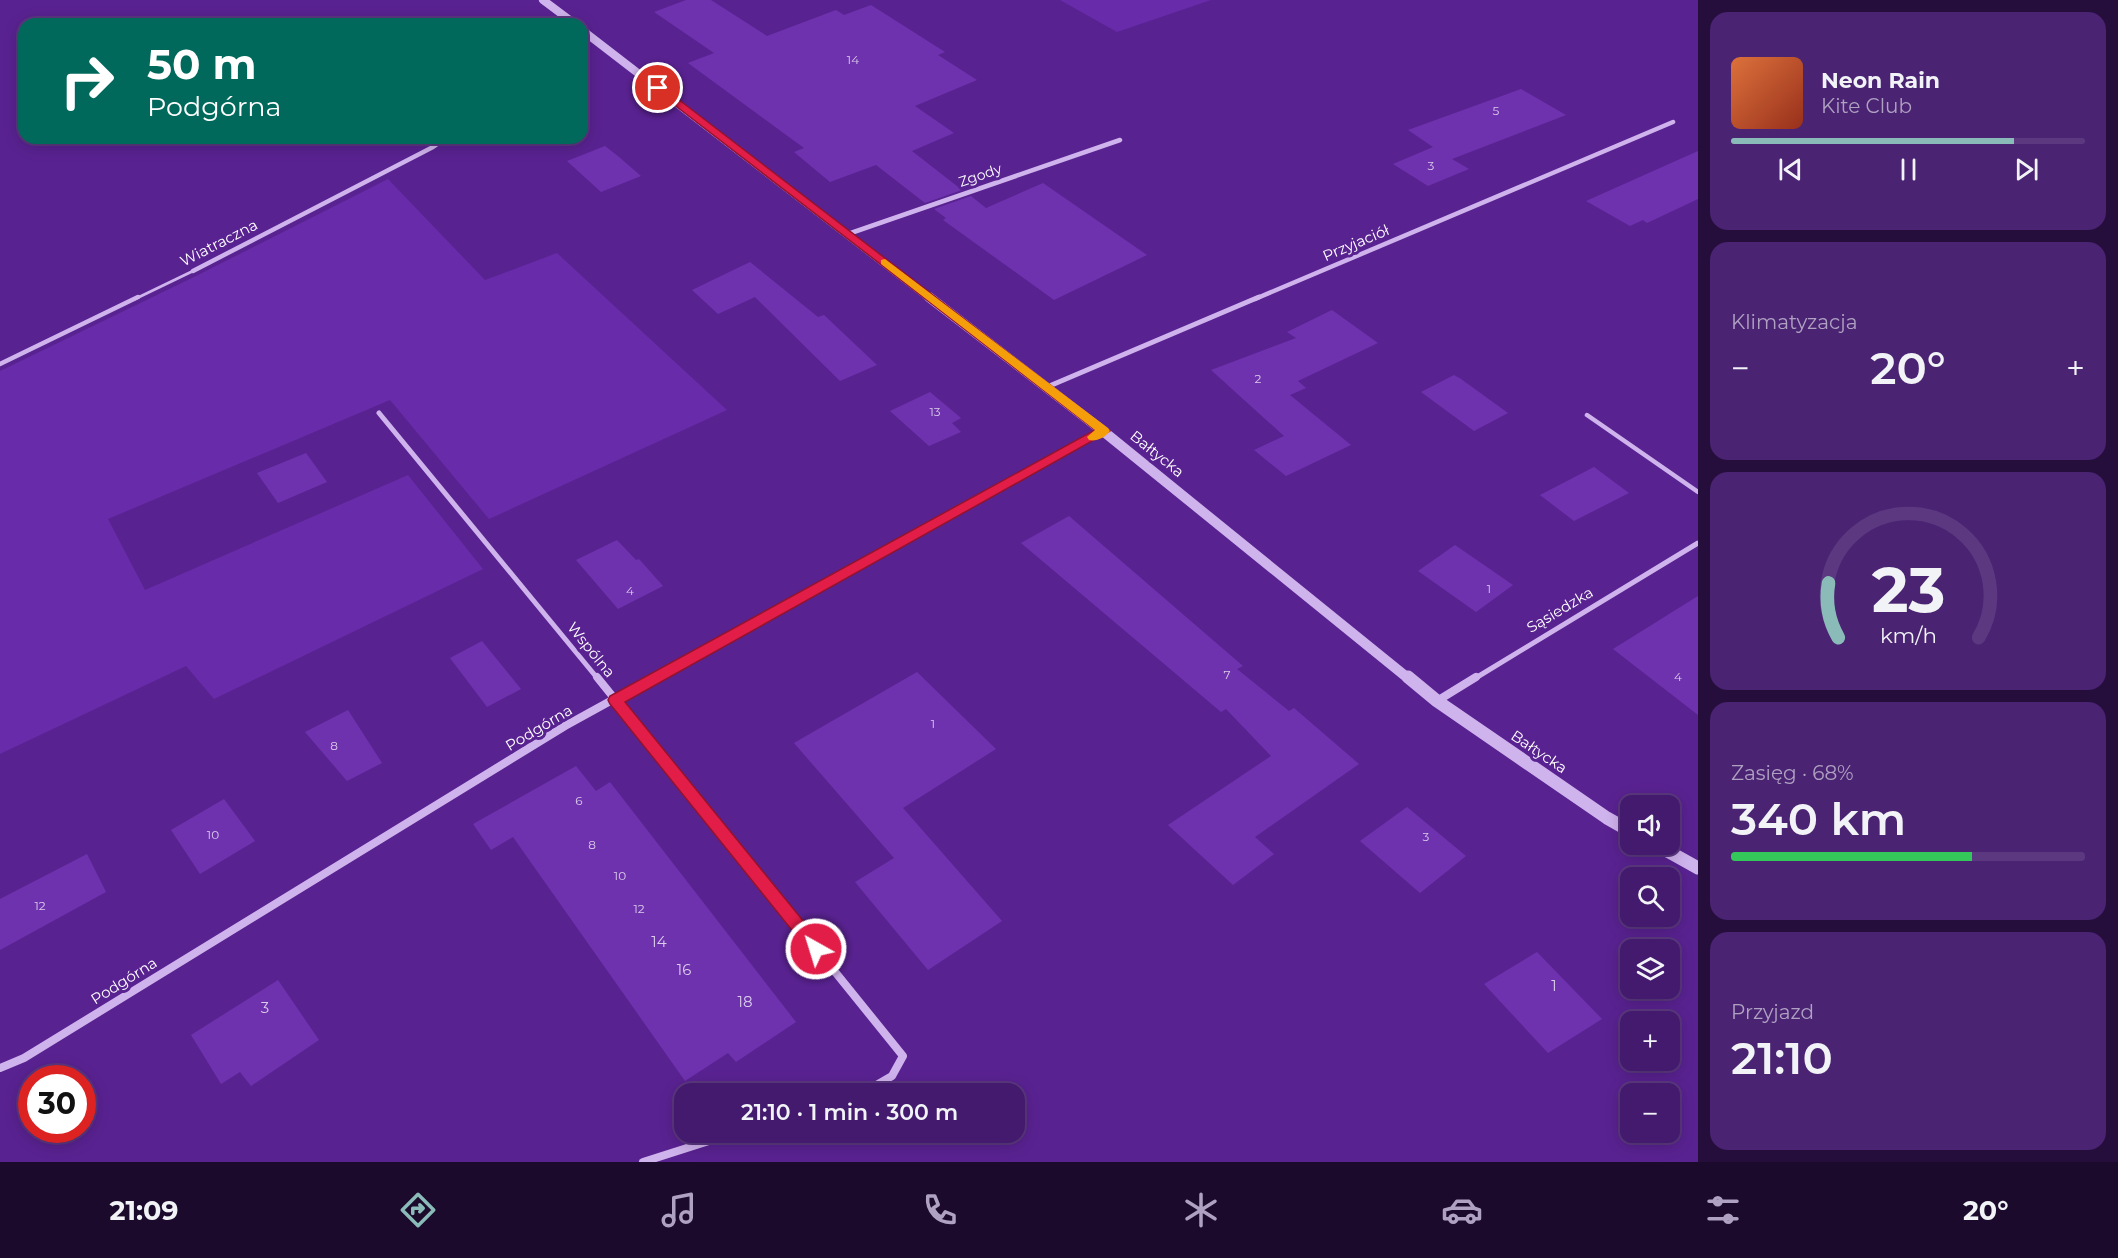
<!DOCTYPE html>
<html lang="pl">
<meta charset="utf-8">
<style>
body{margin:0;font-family:Montserrat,sans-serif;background:#4a2372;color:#f1f3f6;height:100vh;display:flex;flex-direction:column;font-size:22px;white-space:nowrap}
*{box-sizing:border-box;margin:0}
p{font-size:20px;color:#afa1c2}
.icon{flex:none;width:33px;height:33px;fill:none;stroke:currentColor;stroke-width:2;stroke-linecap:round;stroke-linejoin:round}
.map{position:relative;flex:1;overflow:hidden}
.drawer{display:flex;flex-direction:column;gap:12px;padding:12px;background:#250e3c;width:420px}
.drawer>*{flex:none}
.guide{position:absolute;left:18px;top:18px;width:570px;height:126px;border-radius:18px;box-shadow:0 3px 15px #0003,0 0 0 2px #5b3880;background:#00695c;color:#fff;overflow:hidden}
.fabs{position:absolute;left:1620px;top:795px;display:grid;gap:12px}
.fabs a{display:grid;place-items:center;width:60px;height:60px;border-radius:12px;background:#431a6d;box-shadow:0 3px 15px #0003,0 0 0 2px #5b3880;font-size:30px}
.speed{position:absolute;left:18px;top:1065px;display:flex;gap:12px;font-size:30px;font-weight:700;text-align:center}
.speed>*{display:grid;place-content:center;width:78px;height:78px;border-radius:50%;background:#431a6d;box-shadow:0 3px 15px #0003,0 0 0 2px #5b3880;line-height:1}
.speed .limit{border:9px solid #d22;background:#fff;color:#111}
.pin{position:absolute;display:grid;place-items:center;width:51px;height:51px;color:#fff;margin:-26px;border:3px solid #fff;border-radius:50%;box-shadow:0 2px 6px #0007}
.me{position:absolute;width:66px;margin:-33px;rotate:321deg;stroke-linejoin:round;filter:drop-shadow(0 0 4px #0008)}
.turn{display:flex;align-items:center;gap:21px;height:126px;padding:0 30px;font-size:27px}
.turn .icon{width:78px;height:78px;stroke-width:2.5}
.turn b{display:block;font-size:42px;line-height:51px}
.big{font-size:45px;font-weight:600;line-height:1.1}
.drawer .tile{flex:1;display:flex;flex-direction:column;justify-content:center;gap:9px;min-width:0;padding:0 21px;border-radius:18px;background:#4a2372}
.drawer .dial{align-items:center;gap:0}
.dial svg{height:156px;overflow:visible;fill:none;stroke:#5b3880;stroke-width:7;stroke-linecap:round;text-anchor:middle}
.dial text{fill:#f1f3f6;stroke:none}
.song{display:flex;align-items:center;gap:18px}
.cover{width:72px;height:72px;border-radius:9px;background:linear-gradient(135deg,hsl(20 70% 55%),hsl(10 70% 35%))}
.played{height:6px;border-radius:3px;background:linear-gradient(90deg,#8bbbb9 80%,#5b3880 80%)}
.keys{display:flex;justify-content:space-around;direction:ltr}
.heat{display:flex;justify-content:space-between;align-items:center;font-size:33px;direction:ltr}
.charge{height:9px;border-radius:4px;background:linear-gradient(90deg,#34c759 68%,#5b3880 0)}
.trip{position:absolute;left:674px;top:1083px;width:351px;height:60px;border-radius:18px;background:#431a6d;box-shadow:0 3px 15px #0003,0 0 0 2px #5b3880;font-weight:600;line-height:60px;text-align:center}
.dock{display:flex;height:96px;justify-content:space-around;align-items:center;background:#1b0a2c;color:#afa1c2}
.dock .icon{width:42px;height:42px}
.dock .current{color:#8bbbb9}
.dock b{font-size:27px;color:#f1f3f6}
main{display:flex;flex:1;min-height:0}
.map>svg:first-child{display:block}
.green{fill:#682ba9}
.building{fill:#6e32ae}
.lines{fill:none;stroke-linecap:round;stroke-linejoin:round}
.service-far1{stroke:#cfb3ed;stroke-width:3}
.service{stroke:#cfb3ed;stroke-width:4.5}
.minor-far2{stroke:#cfb3ed;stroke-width:4.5}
.minor-far1{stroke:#cfb3ed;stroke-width:5}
.minor{stroke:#cfb3ed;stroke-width:8}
.tertiary-far2{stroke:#cfb3ed;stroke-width:8}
.tertiary-far1{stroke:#cfb3ed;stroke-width:10}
.tertiary{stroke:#cfb3ed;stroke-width:13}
.route{fill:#e11d48;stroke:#92132f;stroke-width:1.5}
.slow{fill:#f59e0b}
.labels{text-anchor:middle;stroke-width:6;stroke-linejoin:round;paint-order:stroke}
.number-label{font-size:12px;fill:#dbcceb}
.far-street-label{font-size:14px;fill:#fff;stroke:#592291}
.street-label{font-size:15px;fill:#fff;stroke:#592291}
.near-number-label{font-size:15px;fill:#dbcceb}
</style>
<main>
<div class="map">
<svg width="1698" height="1162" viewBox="0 0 1698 1162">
<rect width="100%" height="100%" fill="#592291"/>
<g class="green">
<polygon points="1060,0 1211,0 1117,32"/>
<polygon points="388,179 485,280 557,253 727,410 489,519 390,400 108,519 145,590 408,475 483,569 214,699 186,666 0,754 0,371 196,276"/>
</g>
<g class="building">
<polygon points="686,0 711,0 767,36 836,10 844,15 871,5 945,52 938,55 977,80 915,106 954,133 912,151 962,190 925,203 876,165 830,182 794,152 804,148 688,63 714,53 654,12"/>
<polygon points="1521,89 1566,115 1452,159 1469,169 1428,186 1393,164 1433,147 1408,130"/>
<polygon points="605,146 619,157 641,176 601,192 567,161"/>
<polygon points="1698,151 1698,199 1647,223 1643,220 1630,226 1586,201"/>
<polygon points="1043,183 1147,255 1054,300 943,220 946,218 934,209 971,196 986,208"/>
<polygon points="750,262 818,317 824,315 877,365 840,381 755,297 718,314 692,290"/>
<polygon points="1332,310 1378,343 1298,381 1306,388 1290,395 1351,445 1286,476 1254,450 1284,436 1211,370 1296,338 1287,332"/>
<polygon points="1454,375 1461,379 1508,413 1474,431 1421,392"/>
<polygon points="930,392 961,418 952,423 961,432 929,446 890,411"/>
<polygon points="306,453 327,482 278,503 257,473"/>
<polygon points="1594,467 1629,493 1574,521 1540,495"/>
<polygon points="1069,516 1243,666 1237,669 1289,711 1294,708 1359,764 1255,837 1274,854 1233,885 1168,825 1271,756 1226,709 1221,712 1021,543"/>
<polygon points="617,540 636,560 639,559 663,586 618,609 576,560"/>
<polygon points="1455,545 1513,585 1476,612 1418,571"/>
<polygon points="1698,596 1698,715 1613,649"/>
<polygon points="482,641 521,689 487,707 450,658"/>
<polygon points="917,672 996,749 903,808 1002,921 928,970 855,882 894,858 794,743"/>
<polygon points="348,710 382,763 347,781 305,732"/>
<polygon points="576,766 596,791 610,782 796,1022 736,1062 728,1053 685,1081 513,837 491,850 473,824"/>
<polygon points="224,799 255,841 200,874 171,830"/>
<polygon points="1407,807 1466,856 1420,893 1360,841"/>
<polygon points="87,854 106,892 0,950 0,899"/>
<polygon points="1537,952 1602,1019 1548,1053 1484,984"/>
<polygon points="278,980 319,1040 251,1086 240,1072 221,1084 191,1035"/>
</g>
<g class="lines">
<polyline class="service-far1" points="135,299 193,271"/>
<g class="service">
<polyline points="0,364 138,297"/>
<polyline points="1587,415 1698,492"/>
</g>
<g class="minor-far2">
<polyline points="848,234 1120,140"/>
<polyline points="193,271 433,147 446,138"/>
<polyline points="1255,299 1673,122"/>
</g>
<g class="minor-far1">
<polyline points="1047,387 1259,297"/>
<polyline points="379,413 598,679"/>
<polyline points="651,679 1103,431"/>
<polyline points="1474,679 1698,543"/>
</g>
<g class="minor">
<polyline points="597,677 903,1056 892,1076 861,1094"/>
<polyline points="1437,701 1476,677"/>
<polyline points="0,1068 24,1058 565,726 654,677"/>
<polyline points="643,1162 737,1132"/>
</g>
<g class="tertiary-far2">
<polyline points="543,0 575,24"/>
<polyline points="582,30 931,299"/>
</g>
<polyline class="tertiary-far1" points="929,297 1103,431 1409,679"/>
<g class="tertiary">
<polyline points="1408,677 1437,701 1607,818 1630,831"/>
<polyline points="1655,844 1698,868"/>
</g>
</g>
<polygon class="route" points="655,86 661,86 1110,431 625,702 822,944 825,949 822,954 816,956 811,954 610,704 608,700 610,696 1095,430 655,90"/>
<path class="slow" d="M 885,259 L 1108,428 L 1110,431 C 1106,437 1096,442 1089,440 L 1087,437 L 1095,430 L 881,264 L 881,260 Z"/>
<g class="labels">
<g class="number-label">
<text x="853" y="64">14</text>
<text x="1496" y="115">5</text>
<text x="1431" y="170">3</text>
<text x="1258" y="383">2</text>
<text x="935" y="416">13</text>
<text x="1489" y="593">1</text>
<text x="630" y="595">4</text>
<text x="1227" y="679">7</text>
<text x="1678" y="681">4</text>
<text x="933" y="728">1</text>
<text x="334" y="750">8</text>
<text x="579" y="805">6</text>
<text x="213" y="839">10</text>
<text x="1426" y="841">3</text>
<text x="592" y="849">8</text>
<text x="620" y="880">10</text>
<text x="40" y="910">12</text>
<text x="639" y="913">12</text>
</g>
<g class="far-street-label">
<text transform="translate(980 175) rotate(-19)" y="5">Zgody</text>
</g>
<g class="street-label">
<text transform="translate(219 243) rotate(-27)" y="5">Wiatraczna</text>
<text transform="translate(1356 243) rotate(-23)" y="5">Przyjaciół</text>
<text transform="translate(1157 454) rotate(39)" y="5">Bałtycka</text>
<text transform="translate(1560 610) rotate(-31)" y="5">Sąsiedzka</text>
<text transform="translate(591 650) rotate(51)" y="5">Wspólna</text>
<text transform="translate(539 728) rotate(-31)" y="5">Podgórna</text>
<text transform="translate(1539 752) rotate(34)" y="5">Bałtycka</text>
<text transform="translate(124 981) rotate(-32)" y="5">Podgórna</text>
</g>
<g class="near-number-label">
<text x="659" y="947">14</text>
<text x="684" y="975">16</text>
<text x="1554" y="991">1</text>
<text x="745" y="1007">18</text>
<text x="265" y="1013">3</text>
</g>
</g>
</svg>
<div class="fabs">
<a><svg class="icon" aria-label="sound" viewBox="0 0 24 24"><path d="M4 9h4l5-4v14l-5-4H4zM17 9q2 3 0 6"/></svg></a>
<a><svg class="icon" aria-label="search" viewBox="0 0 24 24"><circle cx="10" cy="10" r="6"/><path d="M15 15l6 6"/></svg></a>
<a><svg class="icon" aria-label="layers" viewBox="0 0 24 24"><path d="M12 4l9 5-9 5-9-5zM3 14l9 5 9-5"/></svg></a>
<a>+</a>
<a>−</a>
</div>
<div class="speed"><div class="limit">30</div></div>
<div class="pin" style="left:658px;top:88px;background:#d93025"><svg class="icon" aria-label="arrive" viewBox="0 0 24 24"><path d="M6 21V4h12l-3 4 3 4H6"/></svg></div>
<svg class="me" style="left:816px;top:949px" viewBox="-20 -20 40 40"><circle r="17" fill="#e11d48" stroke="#fff" stroke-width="3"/><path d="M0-11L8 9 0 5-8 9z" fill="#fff"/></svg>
<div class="trip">21:10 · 1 min · 300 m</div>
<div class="guide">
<div class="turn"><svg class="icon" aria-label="right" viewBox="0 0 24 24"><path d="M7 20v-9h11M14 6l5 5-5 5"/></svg><div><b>50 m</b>Podgórna</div></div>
</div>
</div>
<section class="drawer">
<div class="tile">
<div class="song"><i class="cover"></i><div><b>Neon Rain</b><p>Kite Club</p></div></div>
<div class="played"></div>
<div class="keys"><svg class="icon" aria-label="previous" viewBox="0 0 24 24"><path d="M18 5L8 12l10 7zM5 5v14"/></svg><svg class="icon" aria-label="pause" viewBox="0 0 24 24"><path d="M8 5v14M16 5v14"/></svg><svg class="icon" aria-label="next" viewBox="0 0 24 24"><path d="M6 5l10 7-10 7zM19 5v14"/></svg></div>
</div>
<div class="tile"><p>Klimatyzacja</p>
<div class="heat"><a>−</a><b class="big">20°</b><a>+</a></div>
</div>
<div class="tile dial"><svg viewBox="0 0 100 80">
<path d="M14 69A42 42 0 1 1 86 69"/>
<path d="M14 69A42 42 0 0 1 9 41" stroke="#8bbbb9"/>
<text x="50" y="56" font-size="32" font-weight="700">23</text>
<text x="50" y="72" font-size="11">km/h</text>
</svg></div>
<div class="tile"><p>Zasięg · 68%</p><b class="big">340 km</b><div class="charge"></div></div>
<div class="tile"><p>Przyjazd</p><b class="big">21:10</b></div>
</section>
</main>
<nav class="dock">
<b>21:09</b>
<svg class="icon current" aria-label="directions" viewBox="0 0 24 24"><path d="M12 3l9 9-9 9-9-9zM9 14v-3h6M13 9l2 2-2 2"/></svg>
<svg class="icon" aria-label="music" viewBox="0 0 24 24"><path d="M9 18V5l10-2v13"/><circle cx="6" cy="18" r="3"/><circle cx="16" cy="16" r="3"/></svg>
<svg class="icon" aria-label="phone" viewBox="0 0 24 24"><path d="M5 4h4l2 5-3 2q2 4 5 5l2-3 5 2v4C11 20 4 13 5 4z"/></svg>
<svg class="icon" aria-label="climate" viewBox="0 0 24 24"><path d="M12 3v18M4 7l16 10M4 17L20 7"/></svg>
<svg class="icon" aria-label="car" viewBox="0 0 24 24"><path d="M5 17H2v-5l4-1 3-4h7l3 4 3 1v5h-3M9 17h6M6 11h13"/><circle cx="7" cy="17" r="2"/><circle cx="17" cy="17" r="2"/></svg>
<svg class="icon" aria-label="filters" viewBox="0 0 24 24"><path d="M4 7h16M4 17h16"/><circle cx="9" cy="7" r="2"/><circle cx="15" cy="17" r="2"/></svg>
<b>20°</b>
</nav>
